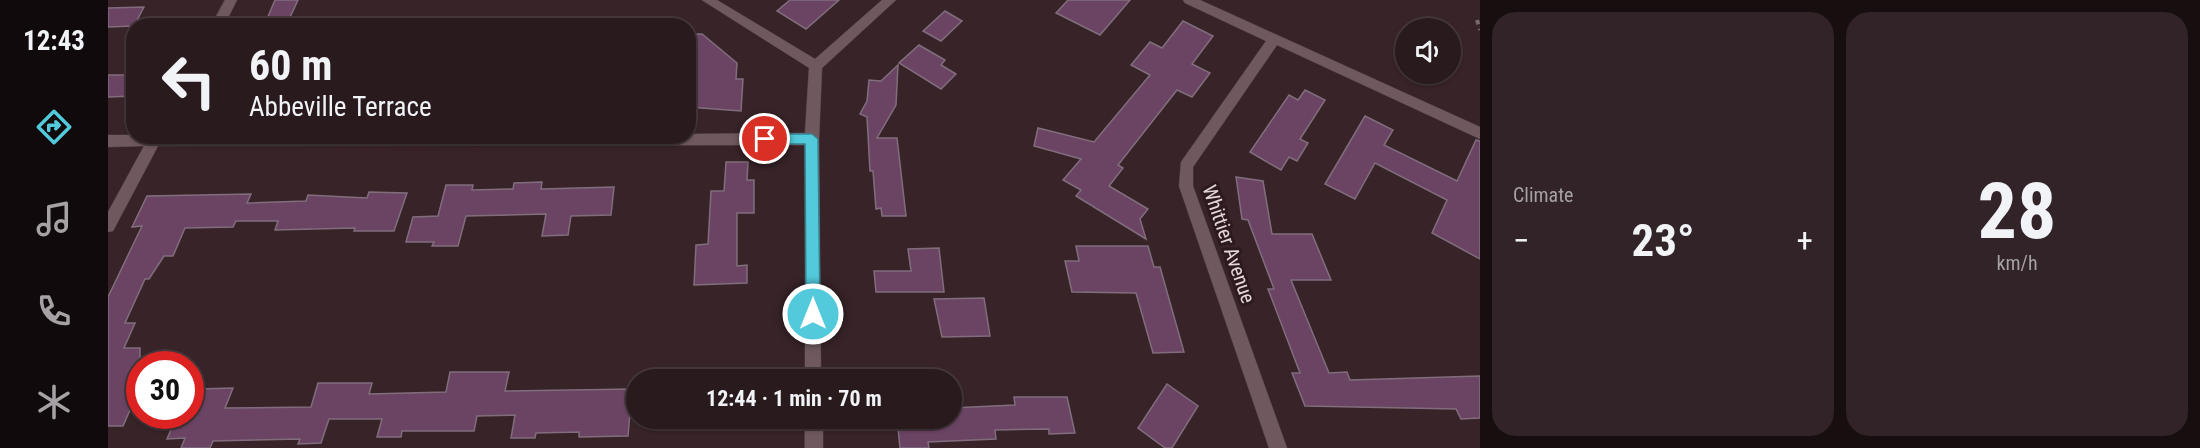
<!DOCTYPE html>
<meta charset="utf-8">
<style>
body{margin:0;font-family:"Roboto Condensed",sans-serif;background:#312327;color:#f1f3f6;height:100vh;display:flex;flex-direction:column;font-size:22px;white-space:nowrap}
*{box-sizing:border-box;margin:0}
p{font-size:20px;color:#a5a1a4}
.icon{flex:none;width:33px;height:33px;fill:none;stroke:currentColor;stroke-width:2;stroke-linecap:round;stroke-linejoin:round}
.map{position:relative;flex:1;overflow:hidden}
.details{display:flex;flex-direction:column;gap:12px;padding:12px;background:#170e10;width:720px}
.details>*{flex:none}
.banner{position:absolute;left:18px;top:18px;width:570px;height:126px;border-radius:24px;box-shadow:0 2px 4px #0004,0 0 0 2px #45383c;background:#291a1e;color:#f1f3f6;overflow:hidden}
.buttons{position:absolute;left:1287px;top:18px;display:grid;gap:12px}
.buttons a{display:grid;place-items:center;width:66px;height:66px;border-radius:50%;background:#291a1e;box-shadow:0 2px 4px #0004,0 0 0 2px #45383c;font-size:30px}
.speed{position:absolute;left:18px;top:351px;display:flex;gap:12px;font-size:30px;font-weight:700;text-align:center}
.speed>*{display:grid;place-content:center;width:78px;height:78px;border-radius:50%;background:#291a1e;box-shadow:0 2px 4px #0004,0 0 0 2px #45383c;line-height:1}
.speed .limit{border:9px solid #d22;background:#fff;color:#111}
.pin{position:absolute;display:grid;place-items:center;width:51px;height:51px;color:#fff;margin:-26px;border:3px solid #fff;border-radius:50%;box-shadow:0 2px 6px #0007}
.me{position:absolute;width:66px;margin:-33px;rotate:0deg;stroke-linejoin:round;filter:drop-shadow(0 0 4px #0008)}
.turn{display:flex;align-items:center;gap:21px;height:126px;padding:0 24px;font-size:27px}
.turn .icon{width:78px;height:78px;stroke-width:2.5}
.turn b{display:block;font-size:42px;line-height:51px}
.big{font-size:45px;font-weight:700;line-height:1.1}
.details .widget{flex:1;display:flex;flex-direction:column;justify-content:center;gap:9px;min-width:0;padding:0 21px;border-radius:24px;background:#312327}
.details .dial{align-items:center;gap:0}
.dial b{font-size:78px;line-height:1}
.heat{display:flex;justify-content:space-between;align-items:center;font-size:33px;direction:ltr}
.details .tiles{flex:1;display:grid;gap:12px;grid-template-columns:repeat(2,1fr)}
.trip{position:absolute;left:518px;top:369px;width:336px;height:60px;border-radius:30px;background:#291a1e;box-shadow:0 2px 4px #0004,0 0 0 2px #45383c;font-weight:700;line-height:60px;text-align:center}
main{display:flex;flex:1;min-height:0}
.tab-bar{display:flex;flex-direction:column;width:108px;justify-content:space-around;align-items:center;background:#100a0c;color:#a5a1a4}
.tab-bar .icon{width:42px;height:42px}
.tab-bar .selected{color:#53cadc}
.tab-bar b{font-size:27px;color:#f1f3f6}
.map>svg:first-child{display:block}
.building{fill:#6b4464;stroke:#806e7c;stroke-width:1.5}
.lines{fill:none;stroke-linecap:round;stroke-linejoin:round}
.street-casing{stroke:#514145;stroke-width:1}
.path{stroke:#79686c;stroke-width:4;stroke-dasharray:4.5 4.5;stroke-linecap:butt}
.street{fill:#70595e;fill-rule:evenodd}
.route{fill:#53cadc;stroke:#36838f;stroke-width:1.5}
.labels{text-anchor:middle;stroke-width:6;stroke-linejoin:round;paint-order:stroke}
.street-label{font-size:20px;fill:#e4d6d9;stroke:#2d1a1e}
</style>
<main>
<nav class="tab-bar">
<b>12:43</b>
<svg class="icon selected" aria-label="directions" viewBox="0 0 24 24"><path d="M12 3l9 9-9 9-9-9zM9 14v-3h6M13 9l2 2-2 2"/></svg>
<svg class="icon" aria-label="music" viewBox="0 0 24 24"><path d="M9 18V5l10-2v13"/><circle cx="6" cy="18" r="3"/><circle cx="16" cy="16" r="3"/></svg>
<svg class="icon" aria-label="phone" viewBox="0 0 24 24"><path d="M5 4h4l2 5-3 2q2 4 5 5l2-3 5 2v4C11 20 4 13 5 4z"/></svg>
<svg class="icon" aria-label="climate" viewBox="0 0 24 24"><path d="M12 3v18M4 7l16 10M4 17L20 7"/></svg>
</nav>
<div class="map">
<svg width="1372" height="448" viewBox="0 0 1372 448">
<rect width="100%" height="100%" fill="#372328"/>
<g class="building">
<polygon points="167,0 190,0 178,26 156,26"/>
<polygon points="682,0 731,0 698,29 669,11"/>
<polygon points="960,0 1022,0 992,35 948,13"/>
<polygon points="36,7 26,26 0,27 0,8"/>
<polygon points="837,11 854,21 833,41 815,31"/>
<polygon points="1075,21 1105,36 1084,64 1102,73 1084,97 1069,90 1010,165 1015,168 1001,186 1040,209 1032,219 1038,239 968,196 973,190 955,180 973,159 926,146 930,128 986,142 1042,75 1023,65 1042,42 1054,48"/>
<polygon points="580,34 594,34 629,63 628,79 635,79 633,111 580,107"/>
<polygon points="811,45 837,60 833,65 848,74 833,89 791,63"/>
<polygon points="790,65 788,105 769,138 789,138 798,216 774,216 773,208 768,209 765,171 762,171 759,117 752,114 759,101 761,80 773,81"/>
<polygon points="0,75 26,75 26,96 0,97"/>
<polygon points="1197,90 1217,100 1192,139 1200,143 1189,161 1181,157 1173,170 1142,152 1181,95 1190,100"/>
<polygon points="1257,116 1285,130 1276,145 1349,181 1368,140 1372,141 1372,259 1324,233 1339,200 1267,163 1247,199 1217,184"/>
<polygon points="618,162 640,162 639,180 646,180 646,213 629,213 629,266 639,265 639,283 586,285 588,245 600,244 603,191 616,191"/>
<polygon points="1128,177 1155,181 1164,234 1204,234 1223,280 1183,280 1221,373 1239,372 1242,380 1372,376 1372,418 1353,419 1348,409 1197,406 1184,373 1192,373 1160,289 1166,289 1140,220 1134,219"/>
<polygon points="434,182 433,189 506,187 503,215 463,216 460,235 434,236 438,214 358,216 350,246 324,246 326,242 298,242 305,217 330,216 338,185 365,185 364,190 405,189 406,183"/>
<polygon points="261,192 299,193 286,231 246,231 247,228 167,230 170,221 128,221 125,227 77,228 65,256 56,256 41,279 37,279 17,323 27,323 16,348 32,348 32,401 26,401 15,426 0,426 0,297 34,226 24,227 39,196 143,194 139,203 198,201 200,195 259,198"/>
<polygon points="968,246 1040,246 1046,267 1052,267 1076,352 1045,353 1028,293 964,292 957,261 971,261"/>
<polygon points="831,248 836,292 768,292 766,271 803,271 800,249"/>
<polygon points="876,298 882,336 834,337 826,299"/>
<polygon points="342,372 401,372 397,391 524,389 520,436 471,437 471,432 428,433 427,438 403,438 407,415 369,416 366,431 294,431 293,437 269,437 274,419 221,419 213,443 190,444 192,439 105,441 102,448 73,448 77,438 59,439 69,416 82,416 82,405 89,389 125,388 117,408 203,407 210,383 264,383 261,394 338,392"/>
<polygon points="1059,384 1090,406 1064,448 1057,448 1030,428"/>
<polygon points="906,397 959,397 967,433 941,434 941,429 887,430 888,439 820,442 821,448 792,448 789,418 843,418 843,408 907,405"/>
</g>
<g class="lines">
<defs>
<g id="street">
<polygon points="117,0 129,0 116,26 103,26"/>
<polygon points="594,0 609,0 707,59 774,0 788,0 714,68 711,139 713,380 697,380 697,145 50,146 5,231 0,232 0,212 36,146 0,147 0,135 580,136 580,134 697,133 701,68"/>
<polygon points="1075,0 1092,0 1372,127 1372,139 1169,45 1085,167 1085,186 1179,448 1161,448 1071,186 1073,162 1158,41 1077,3"/>
<rect x="697" y="418" width="18" height="30"/>
</g>
</defs>
<use href="#street" class="street-casing"/>
<polyline class="path" points="1369,20 1372,30"/>
<use href="#street" class="street"/>
</g>
<polygon class="route" points="657,134 704,134 710,139 712,314 705,321 698,314 697,144 657,144 650,139"/>
<g class="labels">
<g class="street-label">
<text transform="translate(1121 244) rotate(71)" y="7">Whittier Avenue</text>
</g>
</g>
</svg>
<div class="buttons">
<a><svg class="icon" aria-label="sound" viewBox="0 0 24 24"><path d="M4 9h4l5-4v14l-5-4H4zM17 9q2 3 0 6"/></svg></a>
</div>
<div class="speed"><div class="limit">30</div></div>
<div class="pin" style="left:657px;top:139px;background:#d93025"><svg class="icon" aria-label="arrive" viewBox="0 0 24 24"><path d="M6 21V4h12l-3 4 3 4H6"/></svg></div>
<svg class="me" style="left:705px;top:314px" viewBox="-20 -20 40 40"><circle r="17" fill="#53cadc" stroke="#fff" stroke-width="3"/><path d="M0-11L8 9 0 5-8 9z" fill="#fff"/></svg>
<div class="trip">12:44 · 1 min · 70 m</div>
<div class="banner">
<div class="turn"><svg class="icon" aria-label="left" viewBox="0 0 24 24"><path d="M17 20v-9H6M10 6l-5 5 5 5"/></svg><div><b>60 m</b>Abbeville Terrace</div></div>
</div>
</div>
<section class="details">
<div class="tiles">
<div class="widget"><p>Climate</p>
<div class="heat"><a>−</a><b class="big">23°</b><a>+</a></div>
</div>
<div class="widget dial"><b>28</b><p>km/h</p></div>
</div>
</section>
</main>
